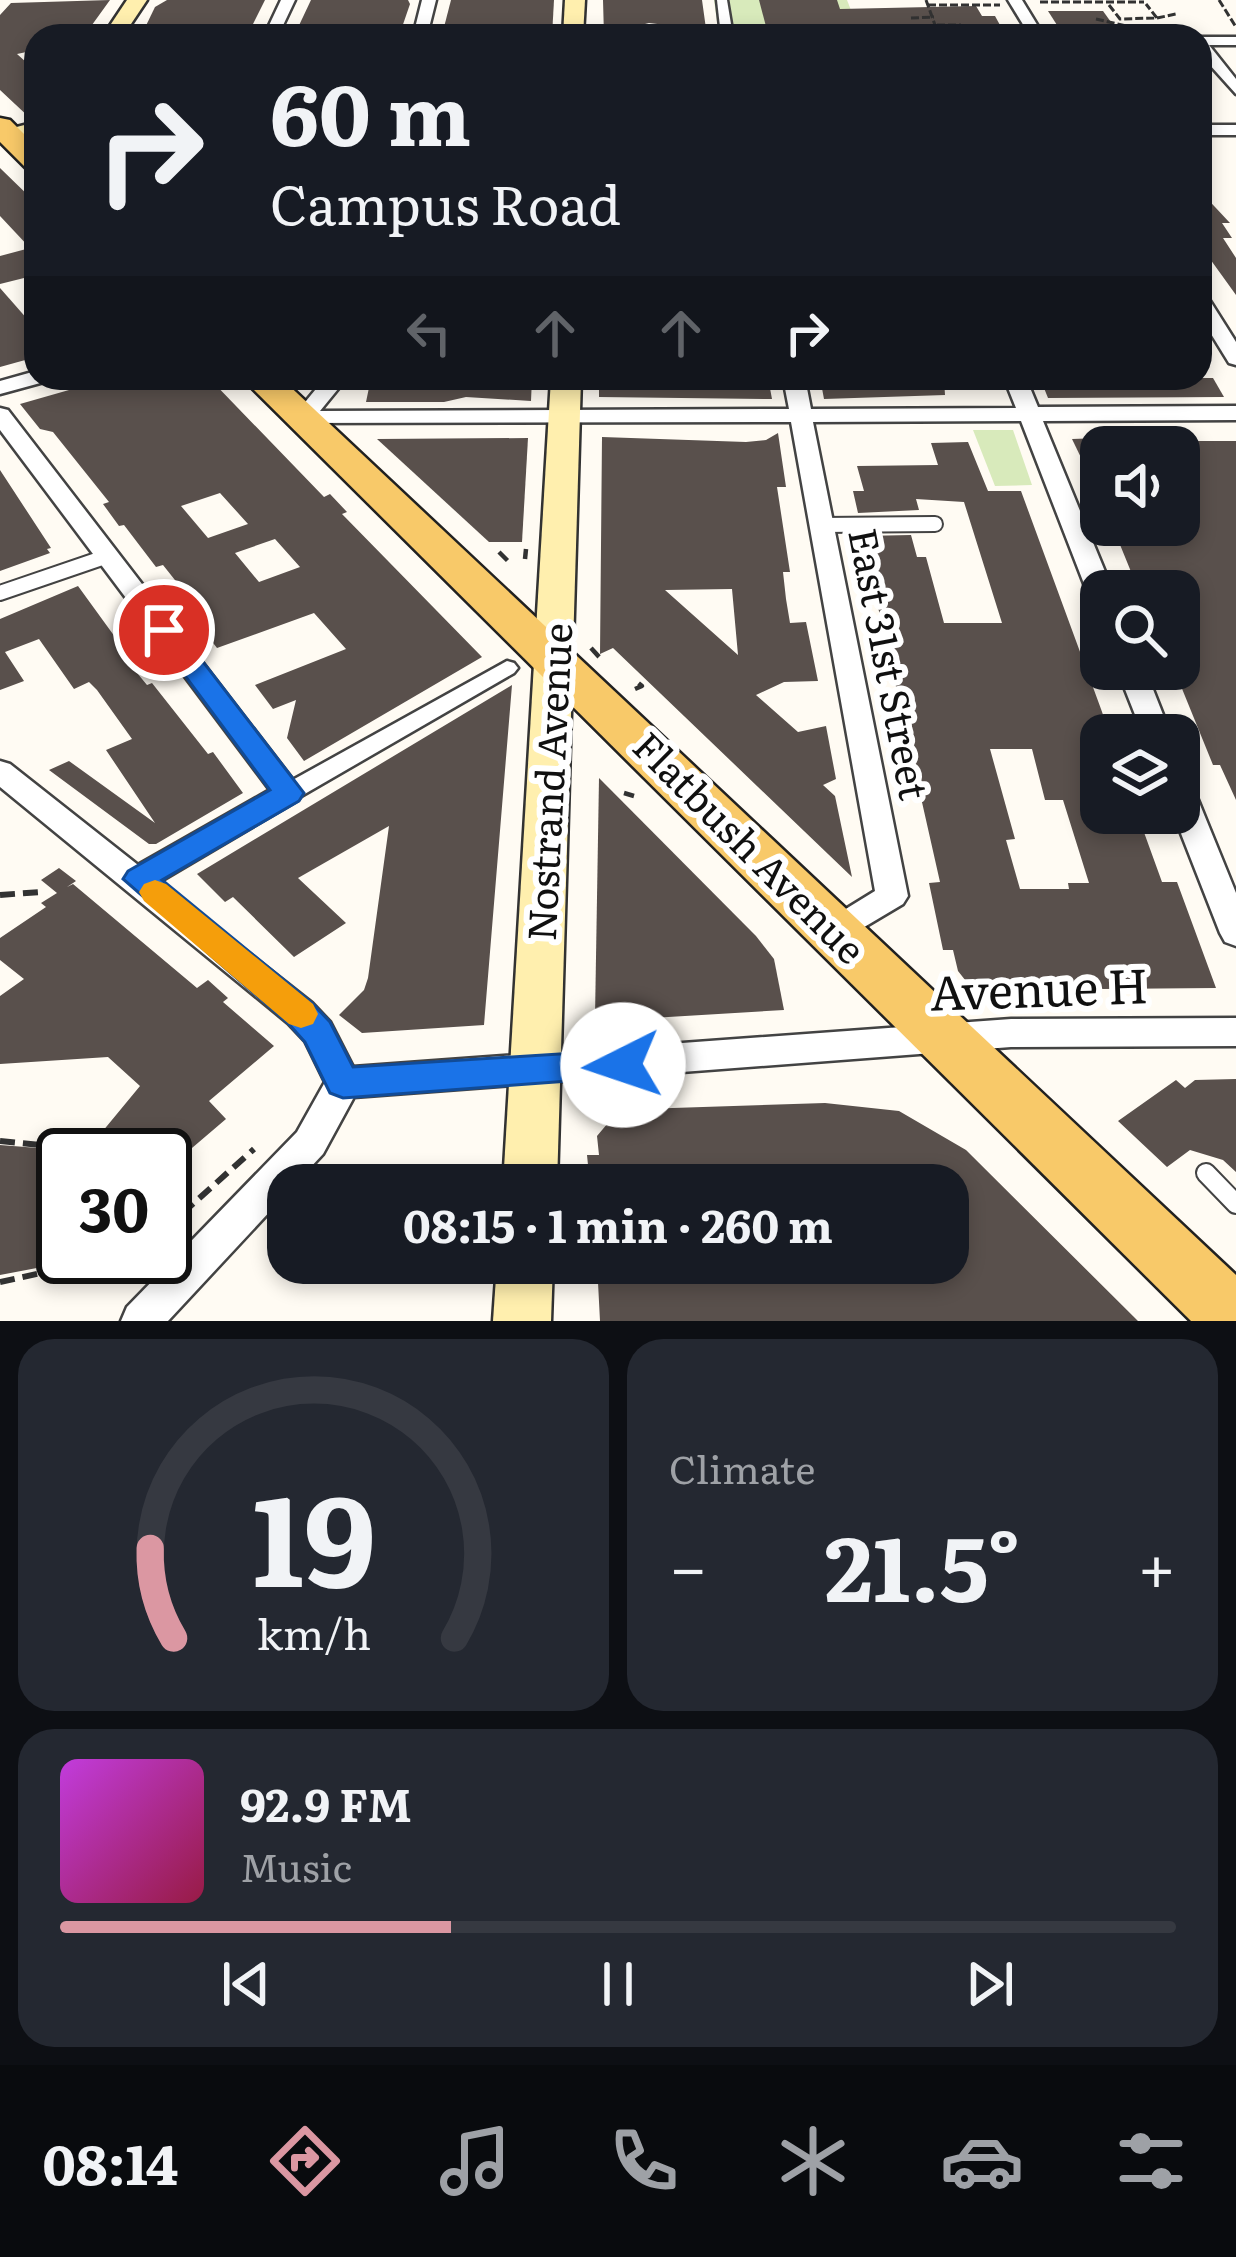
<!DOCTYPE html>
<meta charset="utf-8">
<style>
body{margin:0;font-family:Literata,serif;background:#242831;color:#f1f3f6;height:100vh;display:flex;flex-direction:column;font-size:45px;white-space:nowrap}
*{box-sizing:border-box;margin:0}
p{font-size:39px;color:#9ea1a6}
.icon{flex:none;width:66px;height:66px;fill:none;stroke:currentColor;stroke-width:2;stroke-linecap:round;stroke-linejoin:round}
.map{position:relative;height:1321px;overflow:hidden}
.details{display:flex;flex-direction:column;gap:18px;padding:18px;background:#0d0f14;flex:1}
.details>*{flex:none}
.hud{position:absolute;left:24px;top:24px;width:1188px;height:366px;border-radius:36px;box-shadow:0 6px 18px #0003;background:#171b24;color:#f1f3f6;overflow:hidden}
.buttons{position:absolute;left:1080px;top:426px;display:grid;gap:24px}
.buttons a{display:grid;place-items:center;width:120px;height:120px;border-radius:24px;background:#171b24;box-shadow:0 6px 18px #0003;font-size:60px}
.speed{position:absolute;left:36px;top:1128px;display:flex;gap:24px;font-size:60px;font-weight:700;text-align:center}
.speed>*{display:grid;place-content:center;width:156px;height:156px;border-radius:50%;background:#171b24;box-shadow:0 6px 18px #0003;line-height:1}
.speed .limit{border:6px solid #111;border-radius:18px;background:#fff;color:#111}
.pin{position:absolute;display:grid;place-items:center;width:102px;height:102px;color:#fff;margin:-51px;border:6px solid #fff;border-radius:50%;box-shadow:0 3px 12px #0007}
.me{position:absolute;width:132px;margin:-66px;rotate:266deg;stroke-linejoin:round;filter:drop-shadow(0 0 9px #0008)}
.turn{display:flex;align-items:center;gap:42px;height:252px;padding:0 48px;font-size:54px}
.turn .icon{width:156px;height:156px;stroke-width:2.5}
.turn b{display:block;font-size:84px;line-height:102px}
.lanes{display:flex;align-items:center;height:114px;padding:0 48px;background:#0003;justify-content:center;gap:60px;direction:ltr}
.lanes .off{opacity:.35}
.big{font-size:90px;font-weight:700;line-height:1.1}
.details .tile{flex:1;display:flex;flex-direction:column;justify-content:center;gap:18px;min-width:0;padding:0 42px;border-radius:36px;background:#242831}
.details .dial{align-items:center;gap:0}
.dial svg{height:312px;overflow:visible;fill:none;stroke:#363941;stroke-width:7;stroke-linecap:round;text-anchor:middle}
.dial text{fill:#f1f3f6;stroke:none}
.song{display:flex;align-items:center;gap:36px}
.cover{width:144px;height:144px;border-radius:18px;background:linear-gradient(135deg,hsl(290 70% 55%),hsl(340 70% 35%))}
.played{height:12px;border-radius:6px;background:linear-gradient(90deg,#db97a2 35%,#363941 35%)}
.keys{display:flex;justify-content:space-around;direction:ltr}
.heat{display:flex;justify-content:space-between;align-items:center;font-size:66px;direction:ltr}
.details .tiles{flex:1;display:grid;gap:18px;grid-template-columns:1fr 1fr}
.tile:last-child{grid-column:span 2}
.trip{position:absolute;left:267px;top:1164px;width:702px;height:120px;border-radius:36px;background:#171b24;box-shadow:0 6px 18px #0003;font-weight:700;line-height:120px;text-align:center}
.tabs{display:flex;height:192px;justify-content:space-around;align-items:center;background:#090b0e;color:#9ea1a6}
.tabs .icon{width:84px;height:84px}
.tabs .on{color:#db97a2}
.tabs b{font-size:54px;color:#f1f3f6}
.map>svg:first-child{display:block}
.green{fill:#d8eabb}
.building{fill:#59504c;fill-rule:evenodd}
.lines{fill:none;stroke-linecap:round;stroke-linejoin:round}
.service-far2-casing{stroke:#434343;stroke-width:10}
.service-far1-casing{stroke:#434343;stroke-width:18}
.service-casing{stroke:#434343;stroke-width:22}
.pedestrian-casing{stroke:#434343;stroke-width:5}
.minor-casing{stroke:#434343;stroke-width:5}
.secondary-casing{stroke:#323232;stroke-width:5}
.primary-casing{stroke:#212121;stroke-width:5}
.path-far2{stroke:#323232;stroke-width:3;stroke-dasharray:8 3;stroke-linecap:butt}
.path-far1{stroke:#323232;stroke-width:4.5;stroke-dasharray:12 6;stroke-linecap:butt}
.path{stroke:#323232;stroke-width:6;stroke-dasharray:15 8;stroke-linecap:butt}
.service-far2{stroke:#fff;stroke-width:8}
.service-far1{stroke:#fff;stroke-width:14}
.service{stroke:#fff;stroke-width:18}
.pedestrian{fill:#fff;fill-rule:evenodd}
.minor{fill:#fff;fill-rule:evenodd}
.secondary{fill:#ffefae;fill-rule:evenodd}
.primary{fill:#f8c969;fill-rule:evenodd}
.route{fill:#1a73e8;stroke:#114b97;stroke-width:3}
.slow{fill:#f59e0b}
.labels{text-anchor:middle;stroke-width:12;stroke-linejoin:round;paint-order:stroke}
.street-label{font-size:39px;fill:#101010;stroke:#fff}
.near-street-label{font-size:48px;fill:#101010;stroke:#fff}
</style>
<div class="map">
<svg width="1236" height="1321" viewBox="0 0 1236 1321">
<rect width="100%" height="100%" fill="#fffbf3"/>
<g class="green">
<polygon points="714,0 847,0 861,36 719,36"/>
<polygon points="973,430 1013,430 1032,485 995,486"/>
</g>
<g class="building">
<polygon points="110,0 84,36 36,36 36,50 17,54 36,71 36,118 31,119 0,90 0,15 11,3"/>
<polygon points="167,0 265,0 247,36 141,36 155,7"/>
<polygon points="311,0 408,0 410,4 399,36 294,36"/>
<polygon points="451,0 554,0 552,36 442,35"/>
<polygon points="603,0 702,0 707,36 675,36 674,26 649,23 637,26 638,36 604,36"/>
<polygon points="759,0 837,0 840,9 976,6 982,16 995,16 1006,36 892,35 890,31 768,34"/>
<polygon points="1048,11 1103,11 1121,36 1064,36"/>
<polygon points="0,168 36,203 36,275 0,284 0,256 30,248 0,216"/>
<polygon points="1200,191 1230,223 1222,223 1232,238 1223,238 1236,258 1236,295 1200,245"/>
<polygon points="0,288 36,329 36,357 0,367"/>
<path d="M 111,378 L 209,378 L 324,497 L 330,494 L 347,512 L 342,514 L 482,657 L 304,761 L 287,738 L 296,700 L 273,709 L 255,685 L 346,649 L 314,613 L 217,648 L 189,612 L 198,609 L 163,565 L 156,567 L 124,525 L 119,526 L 103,504 L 109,502 L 53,432 L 40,429 L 20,404 ZM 220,493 L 248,524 L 208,538 L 181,506 ZM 275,539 L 300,567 L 259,582 L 235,553 Z"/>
<polygon points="371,378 532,378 531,401 466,397 444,402 366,402"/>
<polygon points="599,378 768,378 772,399 599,397"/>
<polygon points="820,378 944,378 945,395 824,399"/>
<polygon points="1040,378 1213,378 1224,397 1048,398"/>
<path d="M 778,433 L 786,487 L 777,487 L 790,572 L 783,572 L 786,599 L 790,623 L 806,622 L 818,681 L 784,682 L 756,695 L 798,732 L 826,726 L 836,779 L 823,785 L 835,796 L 852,877 L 613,648 L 600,654 L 602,437 L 746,442 L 766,440 ZM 732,589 L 738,655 L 665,590 Z"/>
<polygon points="528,438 522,542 489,542 377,439"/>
<polygon points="1101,438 1101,499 1072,439"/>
<polygon points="1174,441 1236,441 1236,800 1220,765 1213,765 1174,669 1179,669 1179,586 1136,584 1112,525 1179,525 1179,489 1199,489"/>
<path d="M 968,442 L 988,491 L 1021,491 L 1101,709 L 1110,735 L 1101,735 L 1101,813 L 1137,813 L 1162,882 L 1177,882 L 1216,988 L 973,990 L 958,971 L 953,950 L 943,950 L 929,883 L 940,882 L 862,536 L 911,535 L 917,557 L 926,557 L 944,623 L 1002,623 L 964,502 L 916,499 L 919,510 L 858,513 L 853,491 L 864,491 L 857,466 L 938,465 L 931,443 ZM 990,749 L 1032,749 L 1045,800 L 1063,800 L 1089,883 L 1068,883 L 1069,889 L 1020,889 L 1006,840 L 1015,839 Z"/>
<polygon points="0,470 51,548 47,549 50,553 0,571"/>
<polygon points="78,586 123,648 118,650 147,685 152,683 208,754 213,752 243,793 156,844 149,844 49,770 69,761 155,823 106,750 132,739 97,690 89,682 74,689 39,639 5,652 24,681 0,690 0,619"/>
<polygon points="512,685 484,1025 362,1033 339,1015 364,990 368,978 389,826 298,878 346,923 294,957 233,897 225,902 197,874"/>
<polygon points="599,778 756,936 774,959 784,1010 602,1021 595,1017"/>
<polygon points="59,868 76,881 67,887 73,884 197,988 208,980 228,998 223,1002 274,1046 209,1101 226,1119 165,1171 165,1155 83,1155 140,1086 108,1057 0,1064 0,996 24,979 0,960 0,938 46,907 41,903 57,893 41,880"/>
<polygon points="1236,1079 1236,1172 1223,1160 1190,1150 1167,1167 1118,1121 1176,1080 1185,1088 1195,1080"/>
<polygon points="825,1103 899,1111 966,1150 1138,1321 600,1321 597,1263 948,1263 948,1185 590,1185 587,1155 599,1155 597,1136 613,1117 642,1118 642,1109"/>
<polygon points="0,1145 63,1150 63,1263 0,1275"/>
</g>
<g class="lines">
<defs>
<polyline id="service-far2" points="648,31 648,36"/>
<g id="service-far1">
<polyline points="822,525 935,524"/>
<polyline points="0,593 108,556"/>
</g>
<polyline id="service" points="1206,1173 1236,1204"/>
<g id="pedestrian">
<polygon points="717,0 727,0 733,36 721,36"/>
<polygon points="507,661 514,663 518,668 514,673 296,799 280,799 276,793 280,787"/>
</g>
<g id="minor">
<polygon points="281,0 295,0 278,36 264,36"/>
<polygon points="422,0 436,0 427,36 413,36"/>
<polygon points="1008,0 1022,0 1044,36 1030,36"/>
<polygon points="1200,37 1236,37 1236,45 1209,45 1236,79 1236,94 1200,54"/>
<rect x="1200" y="125" width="36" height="10"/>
<polygon points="1200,294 1207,296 1236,342 1236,365 1229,363 1200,316"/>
<polygon points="36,371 36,378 46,378 44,382 0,394 0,381"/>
<polygon points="325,378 347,378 320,411 789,409 783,378 805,378 811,409 1016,408 1004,378 1026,378 1038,407 1236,406 1236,420 1043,421 1113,591 1101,591 1101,602 1088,594 1021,421 813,422 908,896 903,904 834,945 823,941 818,932 823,923 875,891 791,422 295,423 292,418"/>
<polygon points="0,408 8,410 303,793 298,800 159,882 312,1003 330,1022 353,1067 1011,1019 1236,1018 1236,1046 1011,1047 354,1097 323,1154 294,1185 288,1185 288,1192 168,1321 121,1321 127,1307 297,1132 325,1082 305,1041 288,1023 0,787 0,761 10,764 138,865 270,790 0,430"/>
<polygon points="1117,669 1145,669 1171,735 1143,735"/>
<polygon points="1179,780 1189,783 1194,790 1236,893 1236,946 1225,942 1220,933 1173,813 1179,813"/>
</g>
<g id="secondary">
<polygon points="127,0 147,0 123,36 103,36"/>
<polygon points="565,0 585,0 583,36 563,36"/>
<polygon points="36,122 36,136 9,143 0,140 1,131"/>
<polygon points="551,378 581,378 557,1185 503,1185"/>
<polygon points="497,1263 553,1263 551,1321 493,1321"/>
</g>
<g id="primary">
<polygon points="0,118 10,120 36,146 36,170 26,168 0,142"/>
<polygon points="242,378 281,378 1236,1275 1236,1321 1191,1321"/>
</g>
</defs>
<use href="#service-far2" class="service-far2-casing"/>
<use href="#service-far1" class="service-far1-casing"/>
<use href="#service" class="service-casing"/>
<use href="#pedestrian" class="pedestrian-casing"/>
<use href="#minor" class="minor-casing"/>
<use href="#secondary" class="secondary-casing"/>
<use href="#primary" class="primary-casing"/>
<g class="path-far2">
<polyline points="926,0 939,36"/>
<polyline points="1219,0 1236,27"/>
<polyline points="1040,2 1144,2"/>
<polyline points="928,5 1000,5"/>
<polyline points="1109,5 1120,19 1157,18 1146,4"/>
<polyline points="911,18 934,17"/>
<polyline points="1157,18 1176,14"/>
<polyline points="1096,19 1126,26"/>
<polyline points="937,25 961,25"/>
</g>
<g class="path-far1">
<polyline points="499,552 508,561"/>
<polyline points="525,559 526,549"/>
<polyline points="591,648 601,659"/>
<polyline points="635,689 642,686 637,682"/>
<polyline points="624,793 634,796"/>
</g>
<g class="path">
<polyline points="0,895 40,892"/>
<polyline points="0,1141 81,1149"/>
<polyline points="165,1229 254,1149"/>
<polyline points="0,1282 115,1257"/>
</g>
<use href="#service-far2" class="service-far2"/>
<use href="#service-far1" class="service-far1"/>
<use href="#service" class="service"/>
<use href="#pedestrian" class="pedestrian"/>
<use href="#minor" class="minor"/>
<use href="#secondary" class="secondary"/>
<use href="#primary" class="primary"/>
</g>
<polygon class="route" points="164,622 174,624 304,793 299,801 162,880 312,1003 330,1022 353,1067 623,1050 636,1054 641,1065 636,1076 343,1098 330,1093 305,1042 288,1023 123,879 128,871 270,790 151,630"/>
<polygon class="slow" points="155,880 166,884 313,1004 318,1014 313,1024 301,1028 289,1024 144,901 139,892 144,884"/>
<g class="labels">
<g class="street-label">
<text transform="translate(888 664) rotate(79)" y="14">East 31st Street</text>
<text transform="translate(550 782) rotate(-87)" y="14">Nostrand Avenue</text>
<text transform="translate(749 848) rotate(45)" y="14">Flatbush Avenue</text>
</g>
<g class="near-street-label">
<text transform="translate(1039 990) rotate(-2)" y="17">Avenue H</text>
</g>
</g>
</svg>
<div class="buttons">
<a><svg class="icon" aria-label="sound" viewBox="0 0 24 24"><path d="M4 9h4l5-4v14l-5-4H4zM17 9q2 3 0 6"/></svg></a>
<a><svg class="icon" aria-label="search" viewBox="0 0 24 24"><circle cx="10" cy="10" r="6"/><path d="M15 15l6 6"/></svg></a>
<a><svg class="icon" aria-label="layers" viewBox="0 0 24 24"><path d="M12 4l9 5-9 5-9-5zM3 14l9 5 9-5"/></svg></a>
</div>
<div class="speed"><div class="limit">30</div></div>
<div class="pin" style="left:164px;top:630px;background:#d93025"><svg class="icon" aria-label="arrive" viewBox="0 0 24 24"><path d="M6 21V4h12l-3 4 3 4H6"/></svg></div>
<svg class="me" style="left:623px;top:1065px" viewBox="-20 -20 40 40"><circle r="19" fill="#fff"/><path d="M0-13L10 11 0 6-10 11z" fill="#1a73e8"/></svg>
<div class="trip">08:15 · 1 min · 260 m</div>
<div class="hud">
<div class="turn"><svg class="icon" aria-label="right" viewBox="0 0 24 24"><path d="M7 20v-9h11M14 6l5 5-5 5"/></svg><div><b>60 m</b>Campus Road</div></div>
<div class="lanes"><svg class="icon off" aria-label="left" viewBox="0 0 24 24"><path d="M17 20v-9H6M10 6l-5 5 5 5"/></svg><svg class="icon off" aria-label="ahead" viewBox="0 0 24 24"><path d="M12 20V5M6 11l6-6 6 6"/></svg><svg class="icon off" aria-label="ahead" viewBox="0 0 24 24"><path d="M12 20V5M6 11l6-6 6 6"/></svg><svg class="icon" aria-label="right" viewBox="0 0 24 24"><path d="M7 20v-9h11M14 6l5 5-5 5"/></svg></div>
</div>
</div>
<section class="details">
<div class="tiles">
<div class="tile dial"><svg viewBox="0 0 100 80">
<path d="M14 69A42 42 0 1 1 86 69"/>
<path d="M14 69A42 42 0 0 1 8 46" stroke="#db97a2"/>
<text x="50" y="56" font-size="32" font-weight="700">19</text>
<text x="50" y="72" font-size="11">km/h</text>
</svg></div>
<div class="tile"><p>Climate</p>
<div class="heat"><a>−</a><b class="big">21.5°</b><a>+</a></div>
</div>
<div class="tile">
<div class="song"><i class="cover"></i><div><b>92.9 FM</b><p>Music</p></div></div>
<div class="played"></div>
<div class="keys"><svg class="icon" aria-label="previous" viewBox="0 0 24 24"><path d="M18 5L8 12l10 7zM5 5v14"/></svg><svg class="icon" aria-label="pause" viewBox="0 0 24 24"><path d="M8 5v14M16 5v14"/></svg><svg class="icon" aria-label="next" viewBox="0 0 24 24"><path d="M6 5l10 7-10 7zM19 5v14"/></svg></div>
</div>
</div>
</section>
<nav class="tabs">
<b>08:14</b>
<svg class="icon on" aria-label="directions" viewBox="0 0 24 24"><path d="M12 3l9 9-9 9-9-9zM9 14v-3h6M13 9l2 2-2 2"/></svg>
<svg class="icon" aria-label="music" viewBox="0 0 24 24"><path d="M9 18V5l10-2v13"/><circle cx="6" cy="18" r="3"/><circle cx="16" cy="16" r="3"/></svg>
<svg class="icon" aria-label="phone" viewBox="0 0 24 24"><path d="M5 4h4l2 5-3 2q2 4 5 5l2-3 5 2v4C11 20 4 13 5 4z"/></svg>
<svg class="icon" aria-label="climate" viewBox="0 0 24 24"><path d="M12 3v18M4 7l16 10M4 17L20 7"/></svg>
<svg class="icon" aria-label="car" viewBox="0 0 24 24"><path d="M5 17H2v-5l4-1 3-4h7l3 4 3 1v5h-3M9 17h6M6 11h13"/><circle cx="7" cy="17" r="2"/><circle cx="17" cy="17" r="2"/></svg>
<svg class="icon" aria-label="filters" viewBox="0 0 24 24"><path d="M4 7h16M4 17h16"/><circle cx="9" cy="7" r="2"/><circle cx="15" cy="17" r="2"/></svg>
</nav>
